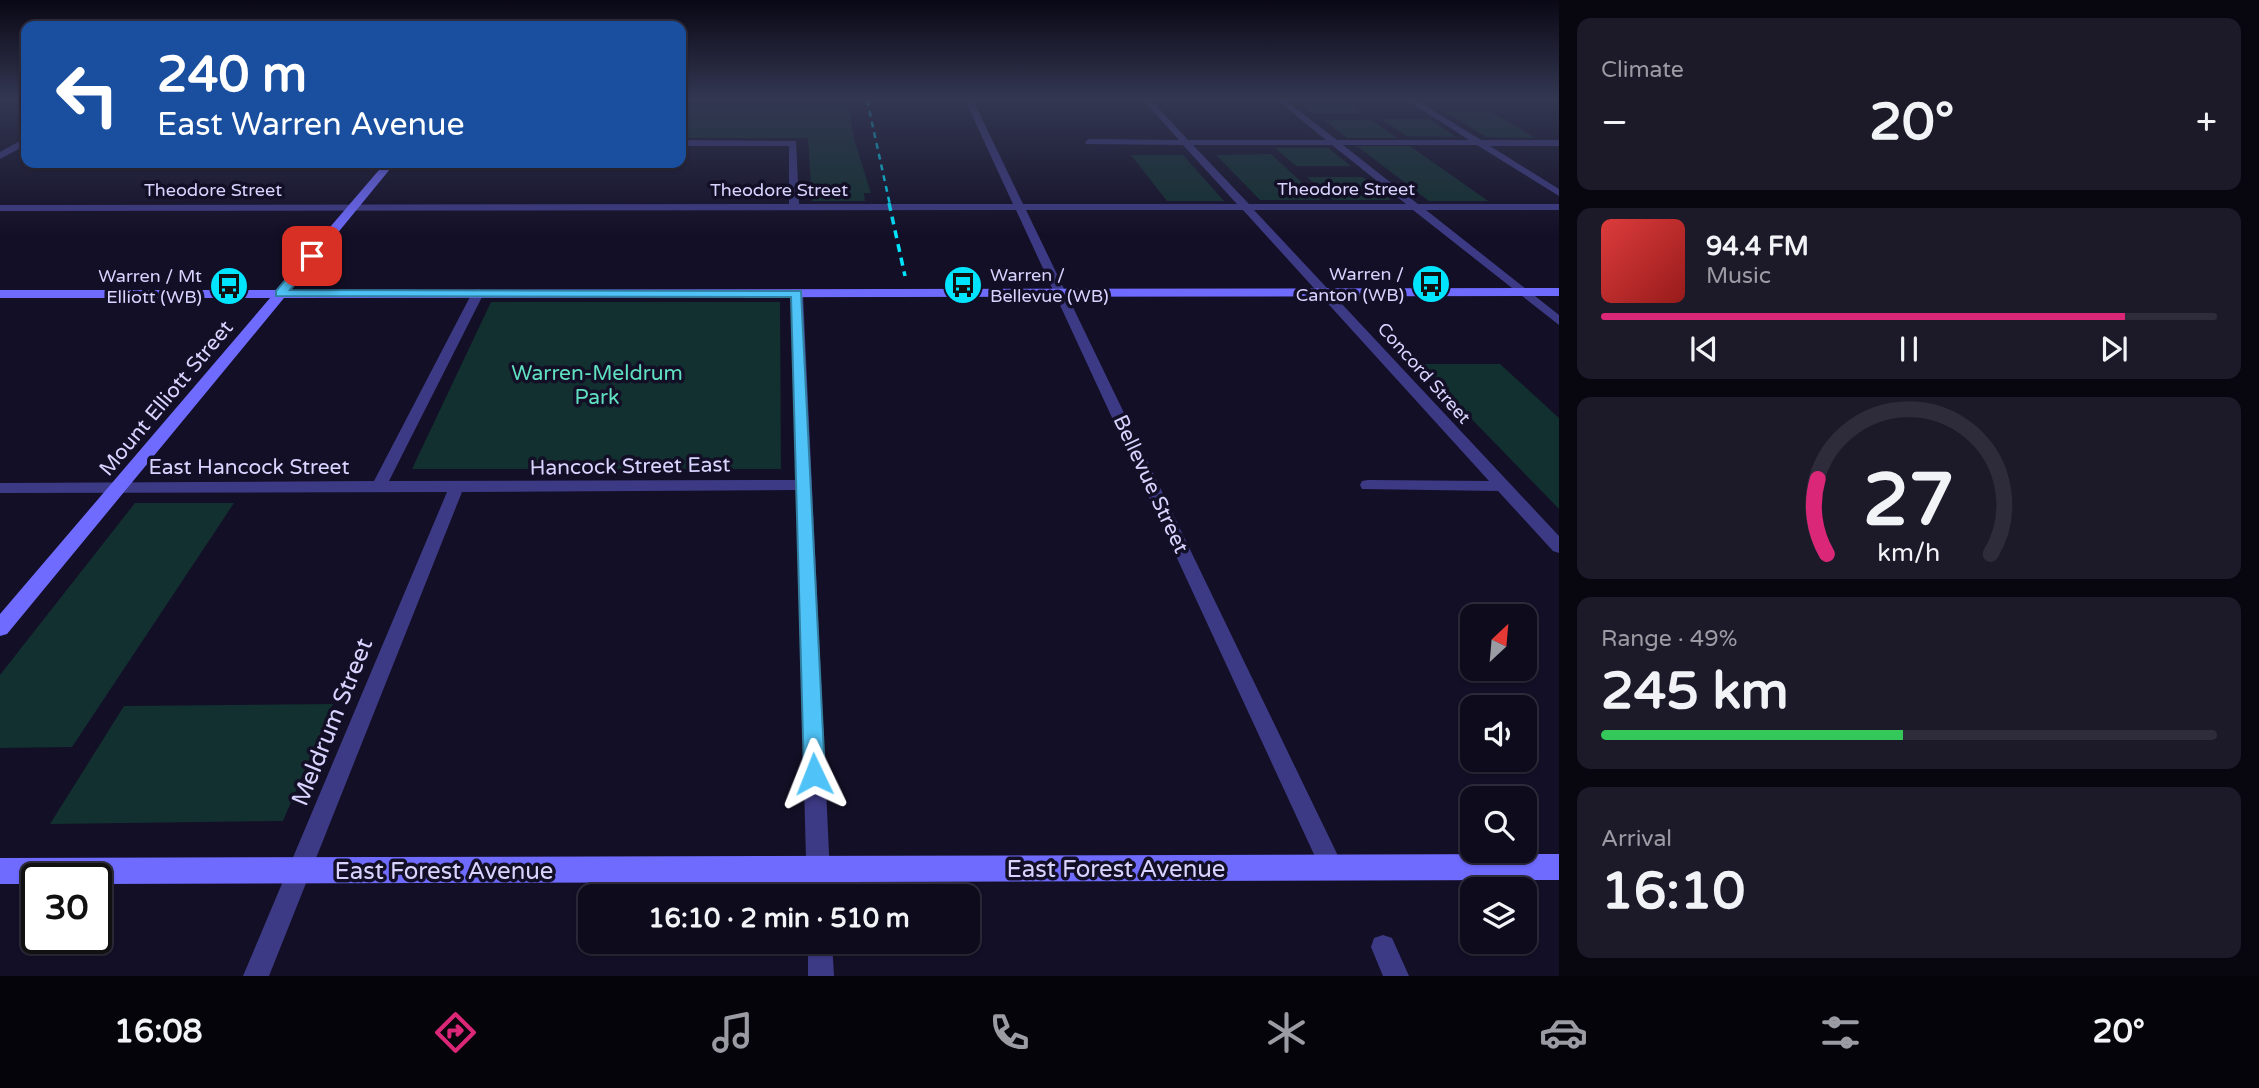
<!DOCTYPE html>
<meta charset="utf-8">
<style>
body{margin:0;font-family:"Varela Round",sans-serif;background:#1c1929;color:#f1f3f6;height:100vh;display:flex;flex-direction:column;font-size:26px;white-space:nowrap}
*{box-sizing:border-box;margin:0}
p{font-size:23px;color:#9b9ba3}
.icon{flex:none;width:38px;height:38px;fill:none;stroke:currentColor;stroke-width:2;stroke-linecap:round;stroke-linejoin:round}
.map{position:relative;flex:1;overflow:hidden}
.details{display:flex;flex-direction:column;gap:18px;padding:18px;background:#08060f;width:700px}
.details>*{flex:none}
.top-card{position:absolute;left:21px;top:21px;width:665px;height:147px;border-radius:14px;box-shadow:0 2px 5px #0004,0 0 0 2px #2e2b3b;background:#1a4fa0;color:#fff;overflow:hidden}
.needle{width:46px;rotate:26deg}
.tools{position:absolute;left:1460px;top:604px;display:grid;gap:14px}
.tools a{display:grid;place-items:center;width:77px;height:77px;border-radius:14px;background:#0e0b1c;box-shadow:0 2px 5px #0004,0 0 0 2px #2e2b3b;font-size:35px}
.speed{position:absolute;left:21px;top:863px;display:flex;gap:14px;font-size:35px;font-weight:700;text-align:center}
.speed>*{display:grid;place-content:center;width:91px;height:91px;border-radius:50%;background:#0e0b1c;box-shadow:0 2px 5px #0004,0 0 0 2px #2e2b3b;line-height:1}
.speed .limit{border:4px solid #111;border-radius:10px;background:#fff;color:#111}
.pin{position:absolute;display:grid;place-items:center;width:60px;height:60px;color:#fff;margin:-30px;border-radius:14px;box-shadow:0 4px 10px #0006}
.me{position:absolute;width:77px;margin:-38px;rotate:358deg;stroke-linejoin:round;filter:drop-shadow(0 0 5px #0008)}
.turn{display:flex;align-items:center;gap:24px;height:147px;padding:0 21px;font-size:32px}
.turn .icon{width:91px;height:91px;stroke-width:2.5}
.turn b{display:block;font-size:49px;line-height:60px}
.big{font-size:52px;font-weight:700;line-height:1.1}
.details .tile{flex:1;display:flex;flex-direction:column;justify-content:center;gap:10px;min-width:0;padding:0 24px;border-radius:14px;background:#1c1929}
.details .dial{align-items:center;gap:0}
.dial svg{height:182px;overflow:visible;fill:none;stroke:#2e2b3b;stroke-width:7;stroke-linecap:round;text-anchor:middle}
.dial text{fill:#f1f3f6;stroke:none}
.song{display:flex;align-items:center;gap:21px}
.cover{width:84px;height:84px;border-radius:10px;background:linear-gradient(135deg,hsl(0 70% 55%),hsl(0 70% 35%))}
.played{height:7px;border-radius:4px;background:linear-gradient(90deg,#db2777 85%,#2e2b3b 85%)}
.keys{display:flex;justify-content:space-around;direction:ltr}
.heat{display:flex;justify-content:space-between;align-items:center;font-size:38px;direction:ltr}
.charge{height:10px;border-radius:5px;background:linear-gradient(90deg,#34c759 49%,#2e2b3b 0)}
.trip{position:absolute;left:578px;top:884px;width:402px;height:70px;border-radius:14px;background:#0e0b1c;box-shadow:0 2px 5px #0004,0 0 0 2px #2e2b3b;font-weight:700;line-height:70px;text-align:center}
.tab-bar{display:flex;height:112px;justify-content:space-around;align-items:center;background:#06040b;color:#9b9ba3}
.tab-bar .icon{width:49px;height:49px}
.tab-bar .selected{color:#db2777}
.tab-bar b{font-size:32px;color:#f1f3f6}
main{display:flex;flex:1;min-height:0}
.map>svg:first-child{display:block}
.green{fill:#12302f}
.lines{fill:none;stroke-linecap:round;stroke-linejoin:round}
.minor{fill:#3d3a85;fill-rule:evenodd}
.secondary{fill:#6f6bff;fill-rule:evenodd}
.rail-far1{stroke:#00e5ff;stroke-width:2.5;stroke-dasharray:6 5;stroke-linecap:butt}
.rail{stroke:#00e5ff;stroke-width:3.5;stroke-dasharray:8 6;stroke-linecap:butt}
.route{fill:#4fc3f7;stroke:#337fa1;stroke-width:2}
.labels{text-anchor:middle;stroke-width:7;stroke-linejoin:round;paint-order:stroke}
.far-street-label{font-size:18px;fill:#d9d4ff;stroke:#130f26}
.far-poi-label{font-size:18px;fill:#d9d4ff;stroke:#130f26;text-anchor:end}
.park-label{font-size:21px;fill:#5fe0c0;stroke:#130f26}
.street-label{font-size:21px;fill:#d9d4ff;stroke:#130f26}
.near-street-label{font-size:24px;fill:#d9d4ff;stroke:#130f26}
</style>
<main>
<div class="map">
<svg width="1559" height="976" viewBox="0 0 1559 976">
<rect width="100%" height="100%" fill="#130f26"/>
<g class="green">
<polygon points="681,100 847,100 854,139 871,193 864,193 865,201 812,201 808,138 681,138"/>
<polygon points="1296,100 1343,100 1362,113 1313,113"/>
<polygon points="1444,111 1490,111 1535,138 1486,137"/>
<polygon points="1381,119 1429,119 1456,137 1407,136"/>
<polygon points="1324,120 1372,120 1397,138 1347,138"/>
<polygon points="1357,146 1410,146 1488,201 1429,201"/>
<polygon points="1275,148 1328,148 1351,166 1296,166"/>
<polygon points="1271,154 1321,200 1260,200 1216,155"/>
<polygon points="1131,155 1183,155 1224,201 1167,201"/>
<polygon points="1307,177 1363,177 1391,200 1333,200"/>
<polygon points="491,302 780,302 781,469 412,469"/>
<polygon points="1418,364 1500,364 1559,418 1559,509"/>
<polygon points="135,503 234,503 72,747 0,748 0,675"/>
<polygon points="333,704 283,821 50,824 124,706"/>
</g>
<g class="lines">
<g class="minor">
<path d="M 965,100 L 973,100 L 1023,204 L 1237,204 L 1183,145 L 1086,144 L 1085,142 L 1089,139 L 1179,140 L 1143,100 L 1151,100 L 1188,140 L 1326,140 L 1277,100 L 1285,100 L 1337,140 L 1469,140 L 1407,100 L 1416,100 L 1481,140 L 1559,140 L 1559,146 L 1490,146 L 1559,189 L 1559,196 L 1477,145 L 1343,145 L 1418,204 L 1559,204 L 1559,210 L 1426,210 L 1559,315 L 1559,325 L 1413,210 L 1254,210 L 1559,536 L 1559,553 L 1553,551 L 1498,491 L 1362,489 L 1360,485 L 1362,481 L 1368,480 L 1489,481 L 1243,210 L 1026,210 L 1340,860 L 1344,868 L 1340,876 L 1332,880 L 1324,876 L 1016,210 L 0,211 L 0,205 L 789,204 L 789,146 L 681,146 L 681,140 L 796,141 L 799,204 L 1013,204 ZM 1193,145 L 1332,145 L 1406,204 L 1249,204 Z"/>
<polygon points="20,141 26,141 26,145 0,159 0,152"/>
<polygon points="478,289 484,293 389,481 796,480 791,293 797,289 803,293 831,896 807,896 796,490 462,492 269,976 243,976 447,492 0,493 0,483 374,481 472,293"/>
<polygon points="1383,935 1392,938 1409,976 1383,976 1371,947 1374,938"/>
<polygon points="808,942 832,942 834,976 808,976"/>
</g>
<g class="secondary">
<polygon points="385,163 395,163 291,290 1559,288 1559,296 284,298 7,634 0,636 0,614 270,298 0,298 0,290 276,290"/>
<polygon points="1559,854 1559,880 96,884 96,878 37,878 37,884 0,884 0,858"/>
</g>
<polyline class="rail-far1" points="867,100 890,205"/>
<polyline class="rail" points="889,203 905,276"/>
</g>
<linearGradient id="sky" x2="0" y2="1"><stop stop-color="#0a0815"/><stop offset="0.42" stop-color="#333752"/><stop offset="1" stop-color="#333752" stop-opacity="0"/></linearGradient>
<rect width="1559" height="236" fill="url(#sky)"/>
<polygon class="route" points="308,253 318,256 290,290 801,291 825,774 822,781 814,784 807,781 804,774 791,297 276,296 276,291"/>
<defs>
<symbol id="bus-disc" viewBox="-11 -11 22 22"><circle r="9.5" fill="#00e5ff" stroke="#130f26"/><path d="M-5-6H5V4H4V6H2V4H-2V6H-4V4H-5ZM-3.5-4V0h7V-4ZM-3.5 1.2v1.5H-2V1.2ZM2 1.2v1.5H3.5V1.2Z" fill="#111"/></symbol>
</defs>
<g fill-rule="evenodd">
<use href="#bus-disc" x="1409" y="262" width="44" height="44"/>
<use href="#bus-disc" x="941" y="263" width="44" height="44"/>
<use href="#bus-disc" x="207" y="264" width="44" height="44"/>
</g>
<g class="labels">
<g class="far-street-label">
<text x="1346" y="195">Theodore Street</text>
<text x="213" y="196">Theodore Street</text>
<text x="779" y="196">Theodore Street</text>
<text transform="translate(1424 373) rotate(48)" y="6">Concord Street</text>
</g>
<g class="far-poi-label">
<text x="1404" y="280">Warren /<tspan x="1404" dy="21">Canton (WB)</tspan></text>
<text x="990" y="281" text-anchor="start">Warren /<tspan x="990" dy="21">Bellevue (WB)</tspan></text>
<text x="202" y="282">Warren / Mt<tspan x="202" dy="21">Elliott (WB)</tspan></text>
</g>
<g class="park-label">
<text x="597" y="380">Warren-Meldrum<tspan x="597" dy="24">Park</tspan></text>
</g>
<g class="street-label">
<text transform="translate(166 398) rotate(-50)" y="7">Mount Elliott Street</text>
<text transform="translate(630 466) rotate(-1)" y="7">Hancock Street East</text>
<text x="249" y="474">East Hancock Street</text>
<text transform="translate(1151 484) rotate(65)" y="7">Bellevue Street</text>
</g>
<g class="near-street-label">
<text transform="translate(332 722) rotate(-68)" y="8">Meldrum Street</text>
<text x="1116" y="877">East Forest Avenue</text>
<text x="444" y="879">East Forest Avenue</text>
</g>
</g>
</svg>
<div class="tools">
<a><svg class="needle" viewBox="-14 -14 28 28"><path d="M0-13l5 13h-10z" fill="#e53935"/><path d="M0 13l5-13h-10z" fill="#9b9ba3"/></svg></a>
<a><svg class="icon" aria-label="sound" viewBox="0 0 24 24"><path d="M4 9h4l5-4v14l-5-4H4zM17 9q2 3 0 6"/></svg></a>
<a><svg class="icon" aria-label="search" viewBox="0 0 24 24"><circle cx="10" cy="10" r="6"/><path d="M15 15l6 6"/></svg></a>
<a><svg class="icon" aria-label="layers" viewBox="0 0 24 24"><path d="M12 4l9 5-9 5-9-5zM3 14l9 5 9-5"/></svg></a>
</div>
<div class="speed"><div class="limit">30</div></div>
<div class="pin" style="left:312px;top:256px;background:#d93025"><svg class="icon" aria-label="arrive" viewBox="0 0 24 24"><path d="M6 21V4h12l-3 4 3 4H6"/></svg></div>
<svg class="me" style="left:814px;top:774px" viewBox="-20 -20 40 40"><path d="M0-17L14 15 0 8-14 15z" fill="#4fc3f7" stroke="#fff" stroke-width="4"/></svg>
<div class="trip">16:10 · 2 min · 510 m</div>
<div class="top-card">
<div class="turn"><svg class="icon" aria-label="left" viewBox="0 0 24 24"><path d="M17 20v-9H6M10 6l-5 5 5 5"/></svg><div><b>240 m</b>East Warren Avenue</div></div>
</div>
</div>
<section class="details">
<div class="tile"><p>Climate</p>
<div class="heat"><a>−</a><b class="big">20°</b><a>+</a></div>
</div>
<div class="tile">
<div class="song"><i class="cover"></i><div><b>94.4 FM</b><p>Music</p></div></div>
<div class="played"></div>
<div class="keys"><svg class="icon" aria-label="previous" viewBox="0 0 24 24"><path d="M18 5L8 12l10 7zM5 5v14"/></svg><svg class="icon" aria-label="pause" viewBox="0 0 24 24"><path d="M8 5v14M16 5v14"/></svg><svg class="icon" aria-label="next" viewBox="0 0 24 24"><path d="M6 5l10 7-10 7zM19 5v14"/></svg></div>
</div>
<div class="tile dial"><svg viewBox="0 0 100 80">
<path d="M14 69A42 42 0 1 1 86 69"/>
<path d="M14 69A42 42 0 0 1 10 36" stroke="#db2777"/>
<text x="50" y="56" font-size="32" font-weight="700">27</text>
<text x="50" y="72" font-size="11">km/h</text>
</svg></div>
<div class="tile"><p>Range · 49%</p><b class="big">245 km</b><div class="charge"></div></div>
<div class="tile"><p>Arrival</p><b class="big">16:10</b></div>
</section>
</main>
<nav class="tab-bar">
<b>16:08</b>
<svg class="icon selected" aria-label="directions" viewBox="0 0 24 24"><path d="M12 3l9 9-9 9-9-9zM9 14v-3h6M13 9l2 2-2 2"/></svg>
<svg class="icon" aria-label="music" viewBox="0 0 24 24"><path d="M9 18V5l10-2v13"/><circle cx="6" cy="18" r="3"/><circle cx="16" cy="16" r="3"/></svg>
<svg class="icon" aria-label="phone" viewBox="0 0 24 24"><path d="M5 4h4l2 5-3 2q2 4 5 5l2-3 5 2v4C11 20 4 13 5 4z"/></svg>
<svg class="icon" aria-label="climate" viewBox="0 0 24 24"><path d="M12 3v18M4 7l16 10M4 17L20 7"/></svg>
<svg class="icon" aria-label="car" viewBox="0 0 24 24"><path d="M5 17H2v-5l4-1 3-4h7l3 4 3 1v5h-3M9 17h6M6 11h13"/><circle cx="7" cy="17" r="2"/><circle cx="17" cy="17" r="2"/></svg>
<svg class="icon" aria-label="filters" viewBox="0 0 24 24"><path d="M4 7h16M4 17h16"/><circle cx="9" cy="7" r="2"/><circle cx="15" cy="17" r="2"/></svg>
<b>20°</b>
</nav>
